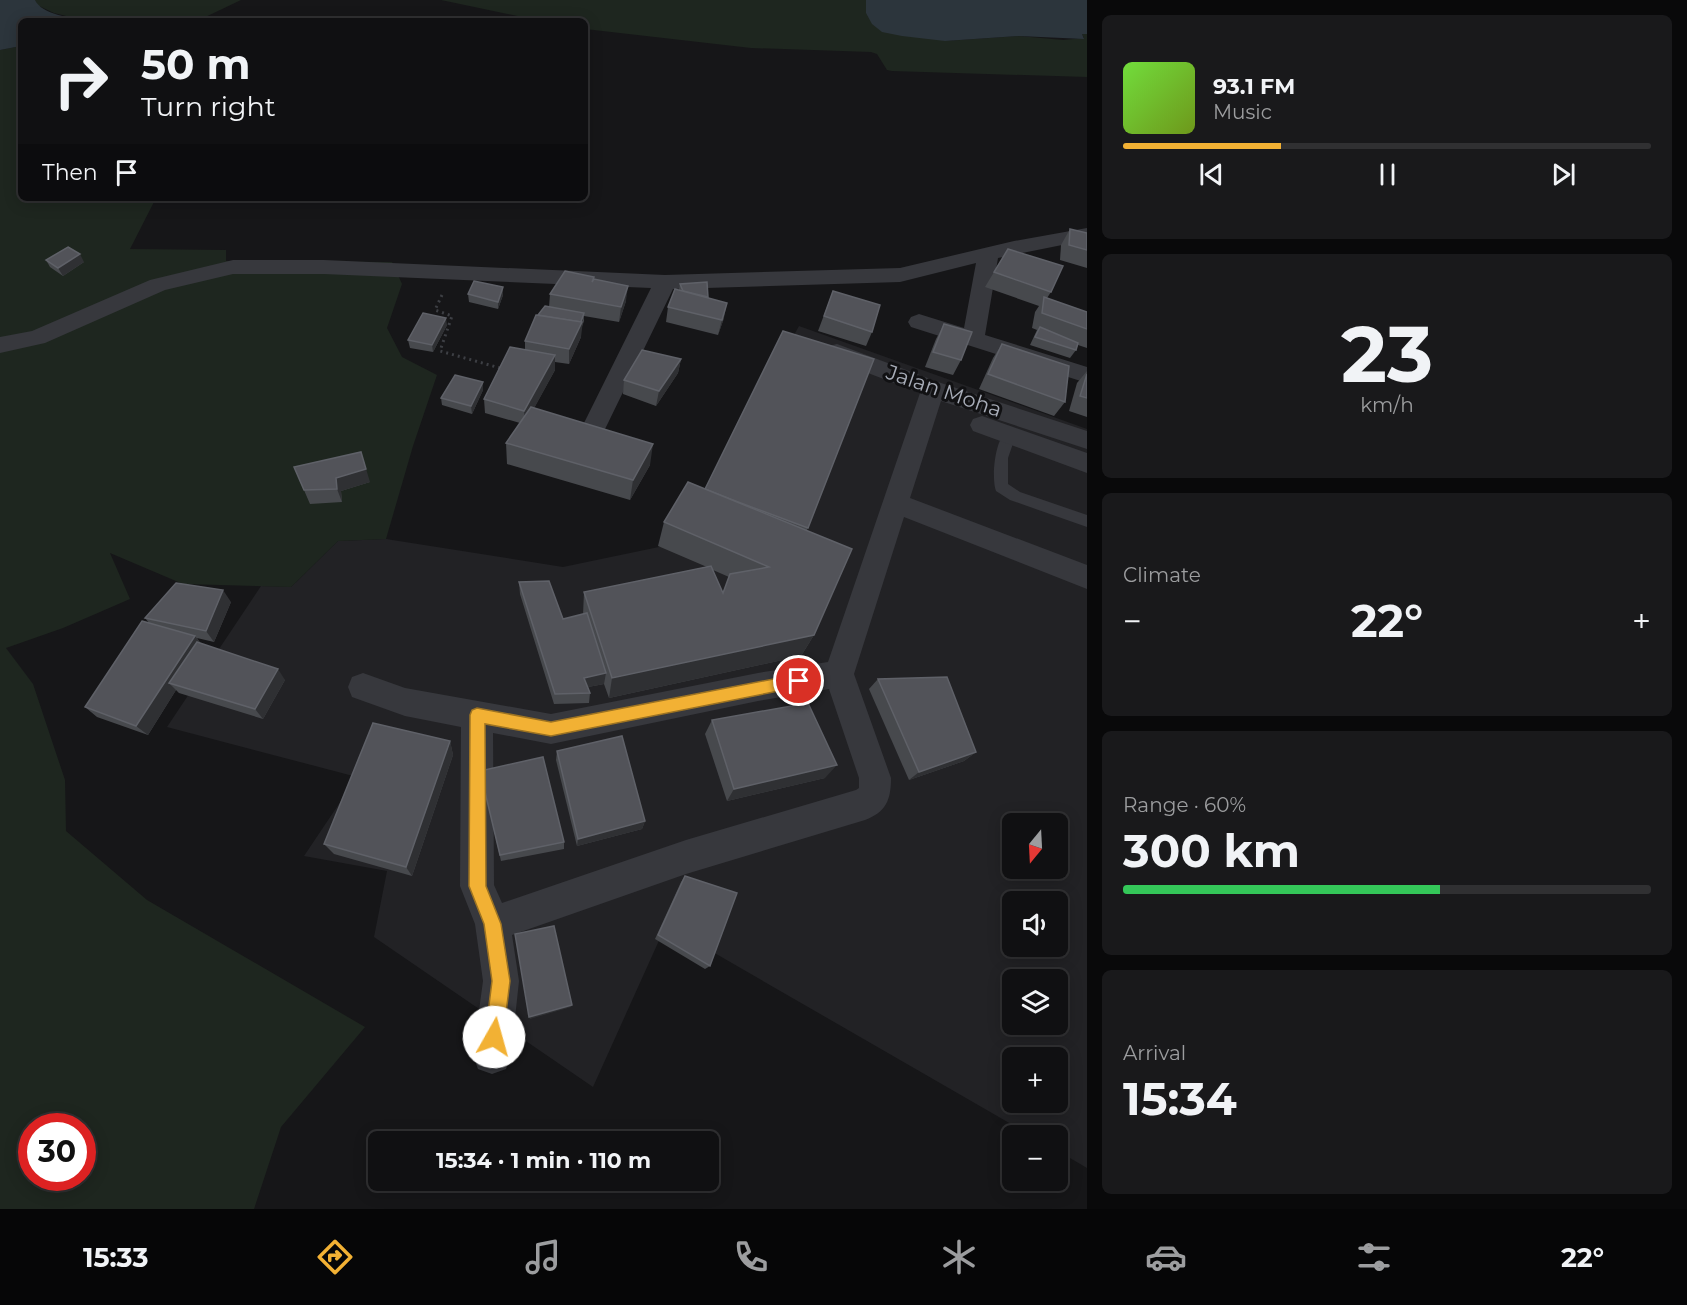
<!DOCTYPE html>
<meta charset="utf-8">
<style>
body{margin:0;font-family:Montserrat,sans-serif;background:#19191b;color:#f1f3f6;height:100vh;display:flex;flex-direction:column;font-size:22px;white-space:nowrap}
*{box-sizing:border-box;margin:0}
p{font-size:20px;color:#9c9d9f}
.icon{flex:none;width:33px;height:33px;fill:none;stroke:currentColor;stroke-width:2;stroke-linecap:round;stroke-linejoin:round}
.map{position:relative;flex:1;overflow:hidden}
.details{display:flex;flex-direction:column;gap:15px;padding:15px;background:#09090a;width:600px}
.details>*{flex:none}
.guide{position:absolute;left:18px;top:18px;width:570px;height:183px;border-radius:9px;box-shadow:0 3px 15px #0003,0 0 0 2px #303032;background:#101012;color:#f1f3f6;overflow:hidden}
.needle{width:39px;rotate:198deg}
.controls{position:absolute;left:1002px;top:813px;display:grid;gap:12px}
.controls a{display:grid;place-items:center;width:66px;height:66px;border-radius:9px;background:#101012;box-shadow:0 3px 15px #0003,0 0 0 2px #303032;font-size:30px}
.speed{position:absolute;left:18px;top:1113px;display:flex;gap:12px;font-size:30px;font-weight:700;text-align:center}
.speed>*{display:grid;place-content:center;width:78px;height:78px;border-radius:50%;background:#101012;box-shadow:0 3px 15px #0003,0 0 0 2px #303032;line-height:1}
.speed .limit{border:9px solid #d22;background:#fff;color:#111}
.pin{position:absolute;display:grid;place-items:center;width:51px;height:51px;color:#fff;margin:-26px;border:3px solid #fff;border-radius:50%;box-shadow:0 2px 6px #0007}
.me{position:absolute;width:66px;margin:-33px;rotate:7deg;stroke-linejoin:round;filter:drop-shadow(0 0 4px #0008)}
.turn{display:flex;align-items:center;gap:21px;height:126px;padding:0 24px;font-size:27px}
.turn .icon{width:78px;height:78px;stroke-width:2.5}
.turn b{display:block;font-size:42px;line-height:51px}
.then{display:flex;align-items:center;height:57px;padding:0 24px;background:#0003;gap:12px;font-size:22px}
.big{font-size:45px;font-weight:700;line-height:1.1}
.details .tile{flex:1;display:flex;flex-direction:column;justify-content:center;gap:9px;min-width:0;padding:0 21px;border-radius:9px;background:#19191b}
.details .dial{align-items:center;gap:0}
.dial b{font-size:78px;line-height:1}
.song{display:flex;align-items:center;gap:18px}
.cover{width:72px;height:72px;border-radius:9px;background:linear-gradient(135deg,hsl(100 70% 55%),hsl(80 70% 35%))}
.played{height:6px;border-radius:3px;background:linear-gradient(90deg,#f2b134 30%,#303032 30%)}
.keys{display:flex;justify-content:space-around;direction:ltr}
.heat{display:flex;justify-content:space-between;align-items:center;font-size:33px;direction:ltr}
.charge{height:9px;border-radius:4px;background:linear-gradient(90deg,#34c759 60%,#303032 0)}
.trip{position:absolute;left:368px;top:1131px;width:351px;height:60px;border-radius:9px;background:#101012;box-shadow:0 3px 15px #0003,0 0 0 2px #303032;font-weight:700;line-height:60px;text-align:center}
.tabs{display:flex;height:96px;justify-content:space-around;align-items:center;background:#060607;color:#9c9d9f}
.tabs .icon{width:42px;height:42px}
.tabs .current{color:#f2b134}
.tabs b{font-size:27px;color:#f1f3f6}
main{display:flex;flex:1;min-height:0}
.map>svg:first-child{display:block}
.built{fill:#222225;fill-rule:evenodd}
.green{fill:#1e261f;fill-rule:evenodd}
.water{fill:#2c353c}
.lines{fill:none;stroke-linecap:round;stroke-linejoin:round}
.path{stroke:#3d3f44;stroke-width:3;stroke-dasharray:2 4;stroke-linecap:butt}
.service{fill:#37383d;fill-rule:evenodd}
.minor{fill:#37383d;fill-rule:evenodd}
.wall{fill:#47494d;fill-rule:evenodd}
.shaded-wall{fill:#2f3033}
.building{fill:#525359;stroke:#5f6168;stroke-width:1.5}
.route{fill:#f2b134;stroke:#9d7322;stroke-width:1.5}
.labels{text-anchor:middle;stroke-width:6;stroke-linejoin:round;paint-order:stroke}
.street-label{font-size:21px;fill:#a8adb8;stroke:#111113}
</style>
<main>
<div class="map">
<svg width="1087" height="1209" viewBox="0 0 1087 1209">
<rect width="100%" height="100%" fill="#161618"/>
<path class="built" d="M 799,326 L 1087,429 L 1087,1168 L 1058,1151 L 1058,1136 L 1030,1135 L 666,925 L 593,1087 L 374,937 L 387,871 L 304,856 L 357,777 L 167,727 L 261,586 L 291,587 L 338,541 L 386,539 L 563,567 L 678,543 ZM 1012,824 L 1058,824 L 1058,868 L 1012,868 ZM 1012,902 L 1058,902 L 1058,946 L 1012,946 ZM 1012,980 L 1058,980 L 1058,1024 L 1012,1024 ZM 1012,1058 L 1058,1058 L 1058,1102 L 1012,1102 Z"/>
<g class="green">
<polygon points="35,0 241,0 197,21 86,21 54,13 37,5"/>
<polygon points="441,0 866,0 866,13 945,41 1019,36 1063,40 1084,38 1081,33 1087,34 1087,77 892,71 887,70 877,54 871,52 751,48 585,29 585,21 541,21"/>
<path d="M 21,46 L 21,198 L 156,198 L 130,249 L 226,250 L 226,261 L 392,262 L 402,284 L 387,328 L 402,357 L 437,375 L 413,446 L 386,539 L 338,541 L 291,587 L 183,584 L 110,553 L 130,599 L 63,628 L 6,648 L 33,684 L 65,780 L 66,831 L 147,900 L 365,1027 L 281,1127 L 254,1209 L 0,1209 L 0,50 ZM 32,1126 L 82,1126 L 82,1178 L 32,1178 Z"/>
</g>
<g class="water">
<path d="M 0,0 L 35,0 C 42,15 71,17 86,21 L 21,21 L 21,46 L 0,50 Z"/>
<polygon points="866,0 1087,0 1087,34 1082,34 1084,39 1019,36 945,41 902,36 882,32 872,24 866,13"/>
</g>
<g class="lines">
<polyline class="path" points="442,295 435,310 452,316 440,351 500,368"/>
<path class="service" d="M 1009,430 L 1016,435 L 1008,458 L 1008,484 L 1020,492 L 1087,515 L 1087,527 L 1010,500 L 996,491 C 991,478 995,435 1009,430 Z"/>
<g class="minor">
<polygon points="1087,228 1087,240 998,258 985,335 1087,367 1087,383 911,327 908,322 911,317 919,314 964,328 976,263 900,282 673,289 608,423 605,429 596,432 587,429 584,423 651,288 324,274 233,274 165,290 45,343 0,353 0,337 32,331 150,280 233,260 324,260 665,275 900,268 1014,241"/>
<path d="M 837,344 L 941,383 L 1087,431 L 1087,449 L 941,401 L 910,498 L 1087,565 L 1087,589 L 904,517 L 854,674 L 891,778 C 891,800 886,812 865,820 L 686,874 L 512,935 L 519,981 L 511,1055 L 506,1069 L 492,1074 L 478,1069 L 473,1055 L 483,981 L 475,924 L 460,886 L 461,727 L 405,716 L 352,697 L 348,687 L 352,677 L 363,673 L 405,688 L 551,714 L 758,673 L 828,662 L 920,393 L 829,358 L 826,352 L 829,346 ZM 829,689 L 859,778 L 859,788 L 856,790 L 686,840 L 502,903 L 494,885 L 493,733 L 551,744 L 758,701 Z"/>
<polygon points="982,416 1087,453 1087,473 973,431 970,425 973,419"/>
</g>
</g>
<g class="wall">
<polygon points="1070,229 1087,233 1087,268 1060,260 1061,245"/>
<polygon points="46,260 84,262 63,276 50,267"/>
<polygon points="994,272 1051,292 1047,298 1087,312 1087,348 1078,345 1076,350 1070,358 1030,345 1037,330 1032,328 1035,312 1039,306 985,287"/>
<polygon points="594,280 626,301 619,322 584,316 584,321 581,329 581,337 569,364 555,362 555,370 534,408 650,465 630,500 507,464 506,443 520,423 485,413 484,399 525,350 525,341 538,315 549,307 550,294"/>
<polygon points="680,284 708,298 724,318 718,335 666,322 668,307 679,290"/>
<polygon points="503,287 503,295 498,309 469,302 468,294"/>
<polygon points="833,291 872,332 866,346 818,331"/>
<polygon points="944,324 961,360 953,375 925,367 936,339"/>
<polygon points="447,325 433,352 410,348 408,340"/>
<polygon points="1002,344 1065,402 1054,416 979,389 993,358"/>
<polygon points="681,359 678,373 656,406 623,394 624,380"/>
<path d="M 874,359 L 807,530 L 814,635 L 801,656 L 609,698 L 604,684 L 588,687 L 590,693 L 589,703 L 554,704 L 520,594 L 519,582 L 563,619 L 583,615 L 584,592 L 707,567 L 658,546 L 664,522 L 705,489 ZM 713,570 L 729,577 L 723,593 Z"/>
<polygon points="1087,371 1087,417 1069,411 1077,383"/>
<polygon points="483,390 472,414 442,405 441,398"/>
<polygon points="294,467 370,482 341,491 342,502 310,504"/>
<polygon points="231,602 214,642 197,638 201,644 285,680 263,719 179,693 176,690 148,735 97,717 85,707 150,624 145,618"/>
<polygon points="878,679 976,752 964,761 909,780 869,689"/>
<polygon points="712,720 825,778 727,801 705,734"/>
<polygon points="450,741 453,755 412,876 334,854 324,844"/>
<polygon points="557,751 645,821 642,829 577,846 556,760"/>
<polygon points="480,771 564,842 564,849 501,861"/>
<polygon points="685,876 710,966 705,969 655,939 681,882"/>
</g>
<g class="shaded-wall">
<polygon points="80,254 84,262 63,276 58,268"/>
<polygon points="628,286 626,301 619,322 621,307"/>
<polygon points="503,287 503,295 498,309 498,302"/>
<polygon points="727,303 724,318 718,335 722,320"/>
<polygon points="584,313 581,337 569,364 569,349"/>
<polygon points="446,318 447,325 433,352 432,345"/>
<polygon points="555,355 555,370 525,425 524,411"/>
<polygon points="681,359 678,373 656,406 659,391"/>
<polygon points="483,382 483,390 472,414 471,406"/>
<polygon points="653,444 650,465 630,500 633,480"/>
<polygon points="361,452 370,482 341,491 342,502 337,489 336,478"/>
<polygon points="223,590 231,602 214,642 206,631"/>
<polygon points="814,635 801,656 609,698 612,678"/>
<polygon points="195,636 204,647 169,683 176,690 148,735 136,726"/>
<polygon points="278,669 285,680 263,719 255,709"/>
<polygon points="606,673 604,684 583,688 584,678"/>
<polygon points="450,741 453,755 412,876 406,867"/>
<polygon points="976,752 964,761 909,780 919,772"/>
<polygon points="837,765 825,778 727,801 734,789"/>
<polygon points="645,821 642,829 577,846 578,839"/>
<polygon points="572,1005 571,1007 530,1019 529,1017"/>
</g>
<g class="building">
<polygon points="1070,229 1087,233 1087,250 1069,245"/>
<polygon points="68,247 80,254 58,268 46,260"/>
<polygon points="1008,249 1063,266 1051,292 994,272"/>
<polygon points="565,271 594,277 592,282 594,279 628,286 621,307 550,294"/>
<polygon points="474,281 503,287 498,302 468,294"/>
<polygon points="707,282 708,297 683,291 680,284"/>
<polygon points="675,289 727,303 722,320 668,307"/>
<polygon points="833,291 880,305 872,332 824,316"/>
<polygon points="1044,297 1087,312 1087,329 1042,313"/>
<polygon points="545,306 584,313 581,322 538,315"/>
<polygon points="423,313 446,318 432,345 408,340"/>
<polygon points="536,315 582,322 569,349 525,341"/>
<polygon points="944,324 972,332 961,360 933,352"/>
<polygon points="1040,327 1078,343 1076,350 1035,337"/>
<polygon points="783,331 874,359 808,528 738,502 705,489"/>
<polygon points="1002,344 1069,366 1065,402 988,374"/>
<polygon points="510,347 555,355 524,411 484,399"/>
<polygon points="642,350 681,359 659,391 624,380"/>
<polygon points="1087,374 1087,398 1080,396"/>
<polygon points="455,375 483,382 471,406 441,398"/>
<polygon points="531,407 653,444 633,480 506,443"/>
<polygon points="361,452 366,469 336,478 337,489 304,490 294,467"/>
<polygon points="688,482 852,549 814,635 612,678 584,592 711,566 723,593 730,574 769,567 664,522"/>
<polygon points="549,581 563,619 587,613 606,673 584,678 590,693 555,694 519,582"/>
<polygon points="176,583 223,590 206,631 145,618"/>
<polygon points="142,621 195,636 136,726 85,707"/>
<polygon points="197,642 278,669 255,709 169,683"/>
<polygon points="947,677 976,752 919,772 878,679"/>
<polygon points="808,703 837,765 734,789 712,720"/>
<polygon points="373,723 450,741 406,867 324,844"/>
<polygon points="622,736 645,821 578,839 557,751"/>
<polygon points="543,757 564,842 500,855 480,771"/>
<polygon points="685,876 737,893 710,966 658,935"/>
<polygon points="554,926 572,1005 529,1017 515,934"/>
</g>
<polygon class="route" points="799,674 804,676 806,681 804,685 799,687 551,736 485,724 486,886 501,924 510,981 503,1037 501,1043 494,1046 488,1043 485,1037 492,981 484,924 469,886 470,715 472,710 477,708 551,722"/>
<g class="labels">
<g class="street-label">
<text transform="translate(944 391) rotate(19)" y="7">Jalan Moha</text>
</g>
</g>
</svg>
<div class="controls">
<a><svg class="needle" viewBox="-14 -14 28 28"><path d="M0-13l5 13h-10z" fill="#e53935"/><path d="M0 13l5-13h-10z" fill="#9c9d9f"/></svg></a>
<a><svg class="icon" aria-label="sound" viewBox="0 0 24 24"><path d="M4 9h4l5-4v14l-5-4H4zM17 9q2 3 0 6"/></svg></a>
<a><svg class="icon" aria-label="layers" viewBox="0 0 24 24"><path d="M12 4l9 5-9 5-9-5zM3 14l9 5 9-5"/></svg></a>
<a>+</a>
<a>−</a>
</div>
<div class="speed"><div class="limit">30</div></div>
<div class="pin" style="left:799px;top:681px;background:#d93025"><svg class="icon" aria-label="arrive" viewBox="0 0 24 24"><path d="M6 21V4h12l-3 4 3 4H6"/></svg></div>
<svg class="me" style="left:494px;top:1037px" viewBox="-20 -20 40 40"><circle r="19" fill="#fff"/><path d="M0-13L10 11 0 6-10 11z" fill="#f2b134"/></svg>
<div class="trip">15:34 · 1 min · 110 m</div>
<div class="guide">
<div class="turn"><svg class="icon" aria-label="right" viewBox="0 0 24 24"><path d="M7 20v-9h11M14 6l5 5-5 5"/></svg><div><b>50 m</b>Turn right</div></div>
<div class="then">Then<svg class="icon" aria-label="arrive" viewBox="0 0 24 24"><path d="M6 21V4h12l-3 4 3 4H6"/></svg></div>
</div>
</div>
<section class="details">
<div class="tile">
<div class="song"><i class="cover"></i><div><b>93.1 FM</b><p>Music</p></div></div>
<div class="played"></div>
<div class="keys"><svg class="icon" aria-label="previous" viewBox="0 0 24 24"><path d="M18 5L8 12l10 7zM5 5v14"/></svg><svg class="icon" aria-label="pause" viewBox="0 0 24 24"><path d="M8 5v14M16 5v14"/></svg><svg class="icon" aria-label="next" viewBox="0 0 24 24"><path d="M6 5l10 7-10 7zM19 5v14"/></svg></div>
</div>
<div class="tile dial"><b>23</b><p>km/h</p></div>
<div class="tile"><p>Climate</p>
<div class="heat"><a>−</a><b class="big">22°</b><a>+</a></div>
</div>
<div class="tile"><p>Range · 60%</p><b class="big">300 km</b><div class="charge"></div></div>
<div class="tile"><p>Arrival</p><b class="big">15:34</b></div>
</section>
</main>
<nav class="tabs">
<b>15:33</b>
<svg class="icon current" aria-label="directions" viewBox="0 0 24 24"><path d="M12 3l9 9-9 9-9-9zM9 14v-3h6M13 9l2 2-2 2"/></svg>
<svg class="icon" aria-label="music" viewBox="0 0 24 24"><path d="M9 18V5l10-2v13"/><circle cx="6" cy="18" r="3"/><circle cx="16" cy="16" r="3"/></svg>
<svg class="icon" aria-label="phone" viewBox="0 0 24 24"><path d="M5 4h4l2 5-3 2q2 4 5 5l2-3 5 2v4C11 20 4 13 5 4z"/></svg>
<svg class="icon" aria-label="climate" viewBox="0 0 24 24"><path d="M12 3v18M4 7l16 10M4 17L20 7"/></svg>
<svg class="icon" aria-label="car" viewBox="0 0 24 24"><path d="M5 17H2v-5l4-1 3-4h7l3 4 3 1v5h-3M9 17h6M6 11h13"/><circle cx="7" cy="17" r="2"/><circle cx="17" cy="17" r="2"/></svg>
<svg class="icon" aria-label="filters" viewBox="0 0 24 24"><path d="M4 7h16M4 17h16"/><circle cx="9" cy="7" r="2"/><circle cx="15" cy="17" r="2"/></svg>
<b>22°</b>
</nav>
